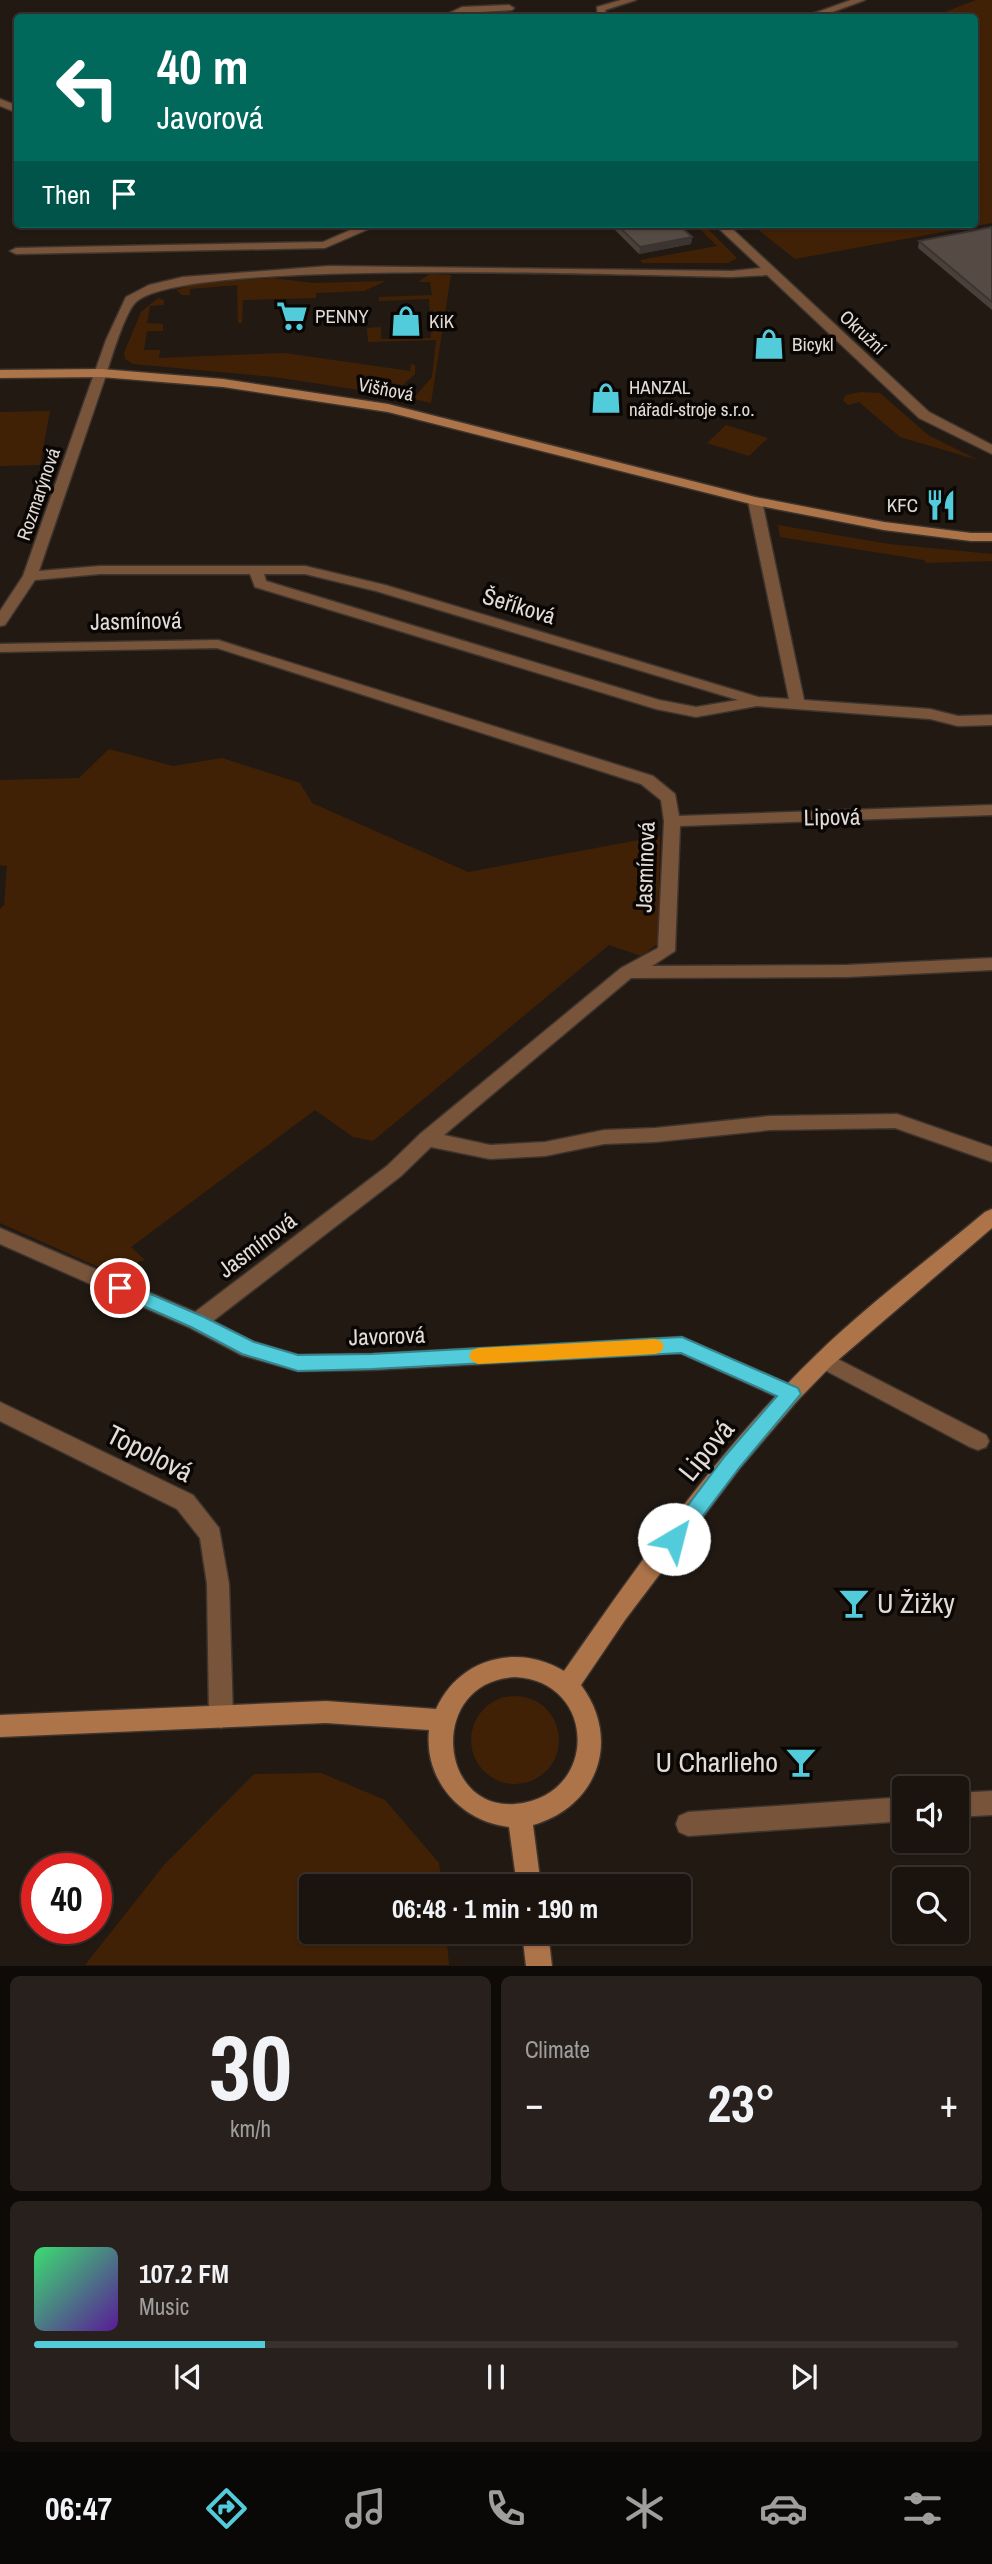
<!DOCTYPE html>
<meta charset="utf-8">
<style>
body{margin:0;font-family:"Archivo Narrow",sans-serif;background:#27201c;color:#f1f3f6;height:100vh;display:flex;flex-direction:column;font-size:26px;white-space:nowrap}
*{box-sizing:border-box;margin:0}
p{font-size:23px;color:#9f9e9e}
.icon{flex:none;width:38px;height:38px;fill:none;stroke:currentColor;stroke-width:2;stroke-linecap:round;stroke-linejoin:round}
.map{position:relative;height:1966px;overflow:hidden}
.details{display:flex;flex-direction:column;gap:10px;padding:10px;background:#0e0a08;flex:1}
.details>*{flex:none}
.banner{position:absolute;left:14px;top:14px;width:964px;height:214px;border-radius:7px;box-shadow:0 2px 5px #0004,0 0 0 2px #38322e;background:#00695c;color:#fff;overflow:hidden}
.buttons{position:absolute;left:892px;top:1776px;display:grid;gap:14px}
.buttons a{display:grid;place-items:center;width:77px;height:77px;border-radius:7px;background:#1a130e;box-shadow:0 2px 5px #0004,0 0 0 2px #38322e;font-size:35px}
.speed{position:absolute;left:21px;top:1853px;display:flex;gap:14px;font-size:35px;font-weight:700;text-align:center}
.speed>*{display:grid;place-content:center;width:91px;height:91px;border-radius:50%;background:#1a130e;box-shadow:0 2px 5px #0004,0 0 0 2px #38322e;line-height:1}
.speed .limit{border:10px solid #d22;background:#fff;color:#111}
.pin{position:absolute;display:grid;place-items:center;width:60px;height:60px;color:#fff;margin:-30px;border:4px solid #fff;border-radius:50%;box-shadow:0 2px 7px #0007}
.me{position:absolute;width:77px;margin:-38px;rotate:37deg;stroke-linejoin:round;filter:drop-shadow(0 0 5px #0008)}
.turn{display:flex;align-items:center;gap:24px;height:147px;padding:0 28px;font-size:32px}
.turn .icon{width:91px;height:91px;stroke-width:2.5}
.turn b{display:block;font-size:49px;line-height:60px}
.then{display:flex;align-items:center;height:66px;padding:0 28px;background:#0003;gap:14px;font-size:26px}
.big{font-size:52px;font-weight:700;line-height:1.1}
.details .widget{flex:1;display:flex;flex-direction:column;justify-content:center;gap:10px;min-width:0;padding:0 24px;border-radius:10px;background:#27201c}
.details .dial{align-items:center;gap:0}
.dial b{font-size:91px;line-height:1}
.song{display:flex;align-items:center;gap:21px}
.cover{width:84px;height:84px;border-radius:10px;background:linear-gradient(135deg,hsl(140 70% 55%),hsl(270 70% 35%))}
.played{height:7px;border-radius:4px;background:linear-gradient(90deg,#52cbda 25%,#38322e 25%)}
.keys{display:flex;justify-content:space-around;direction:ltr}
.heat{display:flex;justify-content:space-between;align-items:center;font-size:38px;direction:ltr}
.details .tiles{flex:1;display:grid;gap:10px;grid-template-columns:1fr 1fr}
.widget:last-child{grid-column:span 2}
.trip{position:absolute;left:299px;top:1874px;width:392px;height:70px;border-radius:7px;background:#1a130e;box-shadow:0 2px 5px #0004,0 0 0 2px #38322e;font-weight:700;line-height:70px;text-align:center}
.tab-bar{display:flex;height:112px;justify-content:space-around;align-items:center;background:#0a0806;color:#9f9e9e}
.tab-bar .icon{width:49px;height:49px}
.tab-bar .on{color:#52cbda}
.tab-bar b{font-size:32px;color:#f1f3f6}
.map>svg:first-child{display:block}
.green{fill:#412106}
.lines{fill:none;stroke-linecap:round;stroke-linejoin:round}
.street-casing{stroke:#3d342e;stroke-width:3}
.secondary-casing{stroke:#3d342e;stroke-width:3}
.street{fill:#78543b;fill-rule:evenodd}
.secondary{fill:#ad744a;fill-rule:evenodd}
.wall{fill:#4a403a}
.shaded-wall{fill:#3c3430}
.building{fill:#564b44;stroke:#3c3430;stroke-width:2}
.route{fill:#52cbda;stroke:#35848e;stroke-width:2}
.slow{fill:#f59e0b}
.labels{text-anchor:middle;stroke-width:7;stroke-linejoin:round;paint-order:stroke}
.far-poi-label{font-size:19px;fill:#e2dbd7;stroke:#090604;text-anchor:start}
.far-street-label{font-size:19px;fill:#e2dbd7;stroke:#090604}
.street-label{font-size:23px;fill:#e2dbd7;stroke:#090604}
.near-street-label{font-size:28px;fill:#e2dbd7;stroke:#090604}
.near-poi-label{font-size:28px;fill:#e2dbd7;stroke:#090604;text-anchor:start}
</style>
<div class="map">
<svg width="992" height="1966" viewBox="0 0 992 1966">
<rect width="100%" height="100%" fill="#221913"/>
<g class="green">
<polygon points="976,0 992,0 992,223 795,259 751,224 975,224 975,18 932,17"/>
<polygon points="695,224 703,224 737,258 728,263 643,263 640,260 717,246"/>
<polygon points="430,274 451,275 431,403 413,399 432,377 436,340 368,342 367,328 381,327 381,339 431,338 429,299 379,301 379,297 432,295 430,282 418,282"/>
<polygon points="273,278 313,283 386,281 364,291 316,293 316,298 243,300 242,323 238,323 237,285 190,289 190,295 182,295 176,290 186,287 181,285"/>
<polygon points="158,298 164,300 164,305 150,306 147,323 163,324 163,331 147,331 144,350 160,350 159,358 284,353 410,371 411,364 415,365 415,374 392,395 274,377 133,364 125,359 124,353 141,312"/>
<polygon points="860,392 880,393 928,435 978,460 900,437 859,402 848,405 843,400 846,395"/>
<polygon points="50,411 40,465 0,466 0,412"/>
<polygon points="726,425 768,438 749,456 707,443"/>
<polygon points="778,525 889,544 992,554 992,561 926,563 924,560 780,537"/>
<polygon points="109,749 173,766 222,758 300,783 312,803 468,872 660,836 658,944 641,956 609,945 373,1141 353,1137 315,1110 131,1247 145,1260 123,1267 96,1266 0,1223 0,909 4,905 7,866 0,865 0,780 79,778"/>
<circle cx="515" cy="1740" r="44"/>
<polygon points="321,1773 385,1800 439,1863 442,1886 312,1886 312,1932 446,1932 449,1965 85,1965 164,1865 254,1774"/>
</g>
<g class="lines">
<defs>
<g id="street">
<polygon points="621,0 636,0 605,10 608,18 598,18 597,7"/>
<polygon points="851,0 865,0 816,18 801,18"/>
<polygon points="509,5 514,8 512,10 464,13 452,18 439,18 462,7"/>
<polygon points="0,99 18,106 18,113 0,106"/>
<polygon points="364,224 380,224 325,248 16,254 10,251 16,248 323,242"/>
<path d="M 714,224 L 727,224 L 929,412 L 992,445 L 992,454 L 919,418 L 767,275 L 732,277 C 643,276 183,257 136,302 C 125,312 111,359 106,375 C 84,440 61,506 39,571 L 100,566 L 305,566 L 385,585 L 758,697 L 789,699 L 748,501 L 755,497 L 762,501 L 804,700 L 930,709 L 958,716 L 992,715 L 992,725 L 958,726 L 930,719 L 757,706 L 696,717 L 656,709 L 255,587 L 250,574 L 100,574 L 35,580 L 5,625 L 0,626 L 0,611 L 23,576 L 106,340 L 126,297 L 149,285 L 183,277 L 329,266 L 732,271 L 761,268 ZM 264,574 L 305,574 L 376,591 L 738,700 L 696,707 L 659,700 L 266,581 Z"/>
<polygon points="218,640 653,776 675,794 679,816 992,805 992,815 680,826 675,951 652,966 847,965 992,958 992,970 847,977 631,978 444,1135 490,1145 545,1142 604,1130 655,1128 770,1116 897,1114 992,1147 992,1162 895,1128 770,1130 655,1142 604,1144 545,1156 490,1159 431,1147 401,1176 213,1321 254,1342 298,1355 372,1354 682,1337 798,1388 801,1394 798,1400 791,1403 784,1400 680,1353 372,1370 298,1371 241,1355 190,1328 0,1244 0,1228 195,1312 387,1166 420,1134 621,968 658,948 664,821 661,800 641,784 217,648 0,652 0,644"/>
<polygon points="824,1352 986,1435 989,1441 986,1447 978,1450 970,1447 817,1366 814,1360 817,1354"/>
<polygon points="0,1402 193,1495 219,1528 229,1584 233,1717 229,1725 221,1728 213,1725 209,1717 207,1584 200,1538 177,1509 0,1421"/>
<polygon points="992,1791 992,1815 957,1817 957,1793"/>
<polygon points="905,1797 905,1821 688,1836 679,1832 676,1824 679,1816 688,1812"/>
</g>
<g id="secondary">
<polygon points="101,369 223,379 388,404 755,497 884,522 971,533 992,533 992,541 971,541 884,530 755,505 388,412 223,387 101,377 0,378 0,370"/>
<path d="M 992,1209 L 992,1228 L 831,1366 L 798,1400 L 740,1468 L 625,1620 L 581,1685 C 622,1740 597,1807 533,1825 L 541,1886 L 517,1886 L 509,1827 C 460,1821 424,1780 429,1730 L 326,1723 L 0,1737 L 0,1715 L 326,1701 L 436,1709 C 459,1658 517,1643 564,1671 C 639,1563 720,1448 815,1356 C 867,1305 929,1259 985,1212 ZM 515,1677 C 598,1681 599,1797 515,1804 C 437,1810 428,1681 515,1677 Z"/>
<polygon points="522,1932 548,1932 552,1966 526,1966"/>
</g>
</defs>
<use href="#street" class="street-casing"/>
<use href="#secondary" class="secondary-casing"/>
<use href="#street" class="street"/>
<use href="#secondary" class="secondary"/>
</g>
<g class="wall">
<polygon points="609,224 678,224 692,237 691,244 639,254"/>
<polygon points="992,227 992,310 918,248 919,241"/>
</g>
<polygon class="shaded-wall" points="692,237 691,244 639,254 640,247"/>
<g class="building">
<polygon points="616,224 678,224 692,237 640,247"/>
<polygon points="992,227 992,302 919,241"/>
</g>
<polygon class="route" points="120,1281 204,1317 254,1342 298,1355 372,1354 682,1337 798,1388 801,1394 739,1468 681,1545 674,1548 667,1545 664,1539 667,1533 725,1456 777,1396 681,1353 372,1369 298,1371 242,1354 191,1327 114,1293 111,1288 114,1283"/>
<polygon class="slow" points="655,1339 661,1341 664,1346 661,1352 655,1354 478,1364 472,1361 469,1356 472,1350 478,1348"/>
<defs>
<symbol id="supermarket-bare" viewBox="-9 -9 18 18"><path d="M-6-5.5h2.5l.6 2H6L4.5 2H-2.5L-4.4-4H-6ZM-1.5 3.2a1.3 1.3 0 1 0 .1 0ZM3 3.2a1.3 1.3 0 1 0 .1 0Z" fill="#52cbda" stroke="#090604" stroke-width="2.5" paint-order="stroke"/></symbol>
<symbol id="shop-bare" viewBox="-9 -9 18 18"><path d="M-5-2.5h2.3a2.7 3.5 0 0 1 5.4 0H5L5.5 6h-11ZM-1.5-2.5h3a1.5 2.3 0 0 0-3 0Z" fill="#52cbda" stroke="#090604" stroke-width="2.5" paint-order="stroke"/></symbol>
<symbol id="restaurant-bare" viewBox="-9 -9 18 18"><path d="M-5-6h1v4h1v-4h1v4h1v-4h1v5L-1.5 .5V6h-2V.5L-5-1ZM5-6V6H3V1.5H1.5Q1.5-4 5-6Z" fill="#52cbda" stroke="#090604" stroke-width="2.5" paint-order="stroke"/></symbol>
<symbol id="bar-bare" viewBox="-9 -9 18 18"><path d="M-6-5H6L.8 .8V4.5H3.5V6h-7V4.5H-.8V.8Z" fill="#52cbda" stroke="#090604" stroke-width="2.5" paint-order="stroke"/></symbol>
</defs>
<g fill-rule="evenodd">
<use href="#supermarket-bare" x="270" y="294" width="44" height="44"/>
<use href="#shop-bare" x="384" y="299" width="44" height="44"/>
<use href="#shop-bare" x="747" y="322" width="44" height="44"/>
<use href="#shop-bare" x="584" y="376" width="44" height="44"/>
<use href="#restaurant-bare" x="919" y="483" width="44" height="44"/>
<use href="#bar-bare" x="832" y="1581" width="44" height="44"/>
<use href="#bar-bare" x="779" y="1740" width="44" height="44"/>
</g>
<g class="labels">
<g class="far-poi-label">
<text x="315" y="323">PENNY</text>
<text x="429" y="328">KiK</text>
<text x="792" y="351">Bicykl</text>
<text x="629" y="394">HANZAL<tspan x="629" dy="22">nářadí-stroje s.r.o.</tspan></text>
<text x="918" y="512" text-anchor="end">KFC</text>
</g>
<g class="far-street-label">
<text transform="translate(863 332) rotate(43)" y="7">Okružní</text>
<text transform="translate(386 389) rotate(11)" y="7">Višňová</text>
<text transform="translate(38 494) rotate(-71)" y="7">Rozmarýnová</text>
</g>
<g class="street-label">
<text transform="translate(519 606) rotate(17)" y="8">Šeříková</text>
<text transform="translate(136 621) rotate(-1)" y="8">Jasmínová</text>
<text transform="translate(832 817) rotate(-1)" y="8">Lipová</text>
<text transform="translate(645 867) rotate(-88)" y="8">Jasmínová</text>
<text transform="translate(257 1245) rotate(-37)" y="8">Jasmínová</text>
<text transform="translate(387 1336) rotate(-2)" y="8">Javorová</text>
</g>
<g class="near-street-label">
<text transform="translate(706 1450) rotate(-51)" y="10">Lipová</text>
<text transform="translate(150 1453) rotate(27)" y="10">Topolová</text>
</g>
<g class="near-poi-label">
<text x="877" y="1613">U Žižky</text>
<text x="778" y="1772" text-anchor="end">U Charlieho</text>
</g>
</g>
</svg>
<div class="buttons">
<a><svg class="icon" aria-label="sound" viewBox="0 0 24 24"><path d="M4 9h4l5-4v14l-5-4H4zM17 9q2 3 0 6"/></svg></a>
<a><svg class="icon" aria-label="search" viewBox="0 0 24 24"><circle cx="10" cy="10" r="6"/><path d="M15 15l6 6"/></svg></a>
</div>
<div class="speed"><div class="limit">40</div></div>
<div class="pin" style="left:120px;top:1288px;background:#d93025"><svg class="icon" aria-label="arrive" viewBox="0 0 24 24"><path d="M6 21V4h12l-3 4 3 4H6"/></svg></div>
<svg class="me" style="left:674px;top:1539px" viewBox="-20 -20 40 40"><circle r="19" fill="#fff"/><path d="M0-13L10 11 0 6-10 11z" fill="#52cbda"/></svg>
<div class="trip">06:48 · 1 min · 190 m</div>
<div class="banner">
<div class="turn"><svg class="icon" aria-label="left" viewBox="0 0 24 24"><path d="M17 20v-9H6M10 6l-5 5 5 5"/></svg><div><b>40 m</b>Javorová</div></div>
<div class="then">Then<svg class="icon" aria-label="arrive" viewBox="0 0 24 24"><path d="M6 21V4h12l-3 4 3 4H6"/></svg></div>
</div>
</div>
<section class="details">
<div class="tiles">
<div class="widget dial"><b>30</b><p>km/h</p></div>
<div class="widget"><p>Climate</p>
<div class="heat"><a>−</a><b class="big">23°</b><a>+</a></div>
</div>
<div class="widget">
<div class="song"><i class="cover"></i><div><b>107.2 FM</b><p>Music</p></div></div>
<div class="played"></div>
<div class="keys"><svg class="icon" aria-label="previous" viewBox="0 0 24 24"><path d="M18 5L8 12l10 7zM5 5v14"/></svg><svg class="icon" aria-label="pause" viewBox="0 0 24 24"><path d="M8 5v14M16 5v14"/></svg><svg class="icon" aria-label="next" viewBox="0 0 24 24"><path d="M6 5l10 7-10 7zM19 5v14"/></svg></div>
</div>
</div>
</section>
<nav class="tab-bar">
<b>06:47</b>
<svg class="icon on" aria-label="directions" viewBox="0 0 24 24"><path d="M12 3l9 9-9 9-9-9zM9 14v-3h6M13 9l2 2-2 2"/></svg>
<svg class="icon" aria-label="music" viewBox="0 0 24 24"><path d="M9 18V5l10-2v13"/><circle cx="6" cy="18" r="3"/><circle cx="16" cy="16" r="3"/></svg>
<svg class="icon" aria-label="phone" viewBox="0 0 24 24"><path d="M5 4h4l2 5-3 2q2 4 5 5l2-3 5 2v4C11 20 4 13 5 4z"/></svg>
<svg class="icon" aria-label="climate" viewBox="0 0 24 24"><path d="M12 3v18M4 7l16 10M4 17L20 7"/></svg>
<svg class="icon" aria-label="car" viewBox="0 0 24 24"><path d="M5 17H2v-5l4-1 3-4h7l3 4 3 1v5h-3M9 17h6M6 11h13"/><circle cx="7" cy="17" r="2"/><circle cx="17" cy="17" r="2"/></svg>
<svg class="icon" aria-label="filters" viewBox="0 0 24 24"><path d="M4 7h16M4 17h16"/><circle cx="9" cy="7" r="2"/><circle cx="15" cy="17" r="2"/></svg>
</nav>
